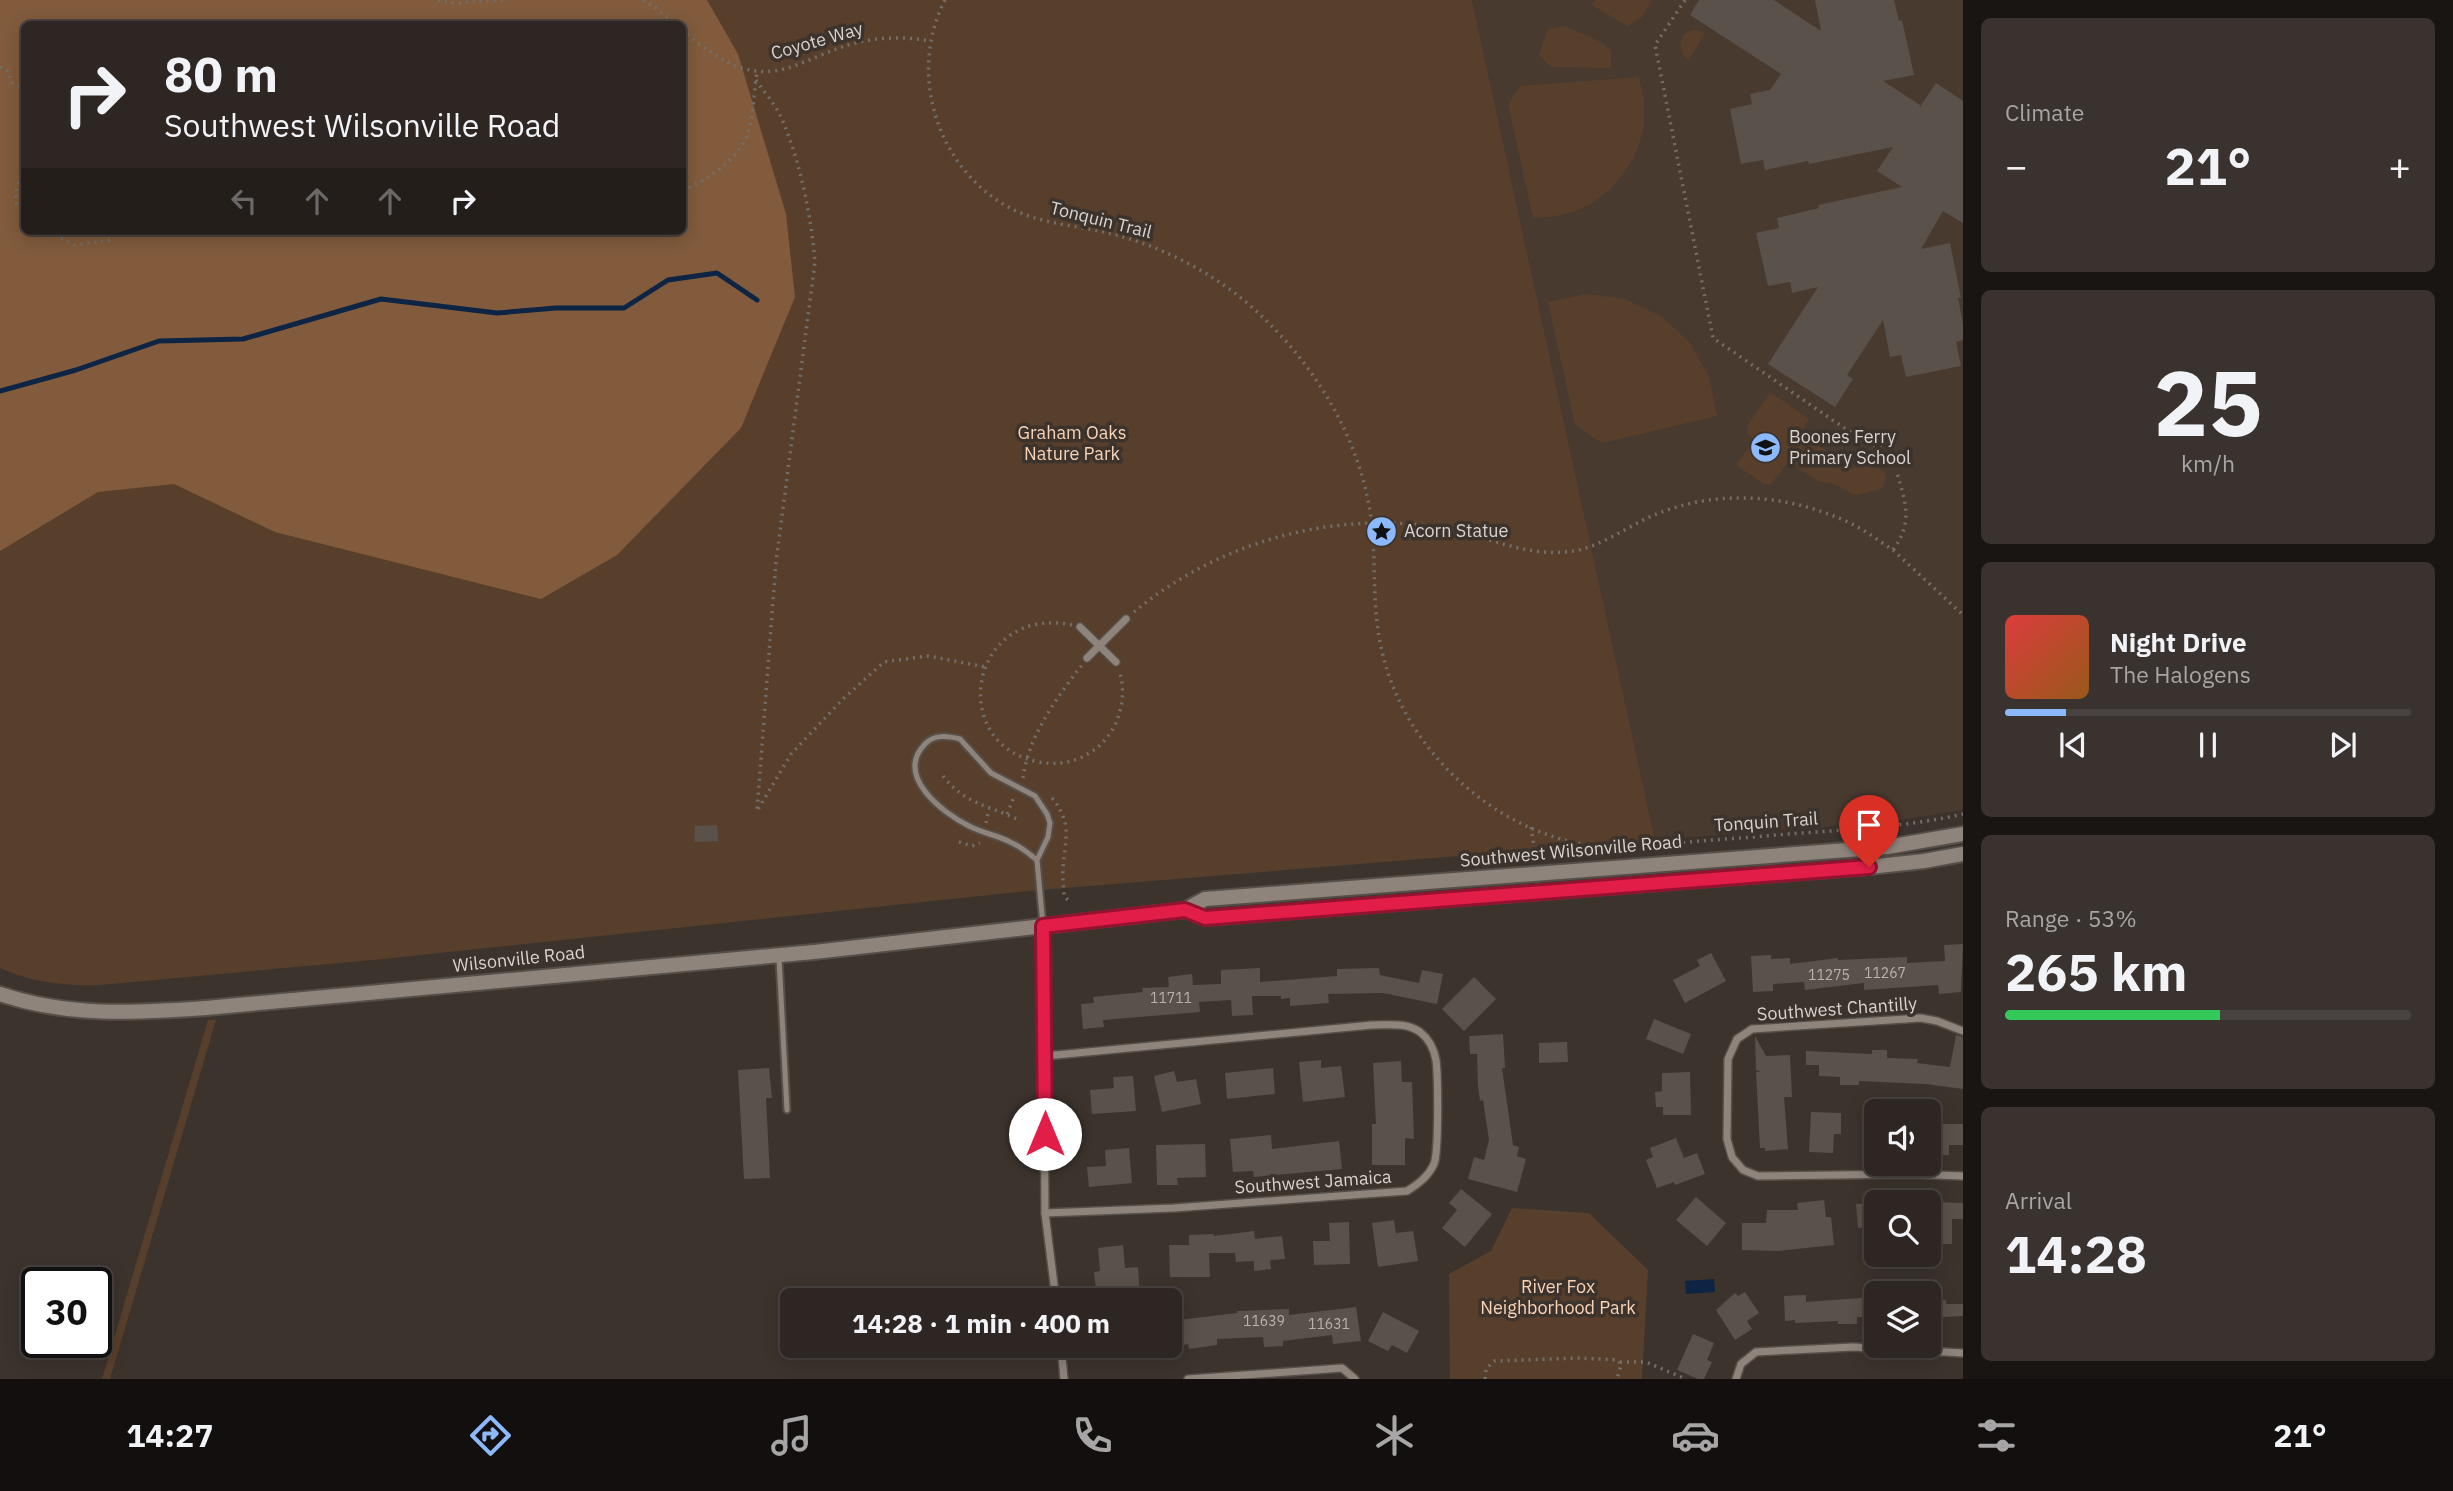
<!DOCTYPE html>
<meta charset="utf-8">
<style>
body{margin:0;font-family:"IBM Plex Sans",sans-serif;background:#39322f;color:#f1f3f6;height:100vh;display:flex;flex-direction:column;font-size:26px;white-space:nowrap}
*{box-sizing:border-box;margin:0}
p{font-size:23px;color:#a7a5a5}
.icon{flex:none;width:38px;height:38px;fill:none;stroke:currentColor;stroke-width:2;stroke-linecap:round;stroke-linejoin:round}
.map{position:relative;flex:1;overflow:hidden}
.details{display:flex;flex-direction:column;gap:18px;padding:18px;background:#191513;width:490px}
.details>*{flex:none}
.banner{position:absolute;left:21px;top:21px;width:665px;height:214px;border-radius:10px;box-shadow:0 4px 18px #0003,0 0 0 2px #484340;background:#2d2622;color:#f1f3f6;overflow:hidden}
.fabs{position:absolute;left:1864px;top:1099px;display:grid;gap:14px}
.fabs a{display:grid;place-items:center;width:77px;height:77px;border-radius:10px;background:#2d2622;box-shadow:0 4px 18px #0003,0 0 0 2px #484340;font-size:35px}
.speed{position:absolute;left:21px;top:1267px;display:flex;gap:14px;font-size:35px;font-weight:700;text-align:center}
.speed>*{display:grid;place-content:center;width:91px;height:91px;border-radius:50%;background:#2d2622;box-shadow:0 4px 18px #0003,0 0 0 2px #484340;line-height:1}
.speed .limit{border:4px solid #111;border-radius:10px;background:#fff;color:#111}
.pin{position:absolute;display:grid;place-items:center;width:60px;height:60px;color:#fff;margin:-72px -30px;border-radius:50% 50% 50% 0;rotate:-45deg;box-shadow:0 0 7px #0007}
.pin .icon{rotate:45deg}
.me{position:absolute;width:77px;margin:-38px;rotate:0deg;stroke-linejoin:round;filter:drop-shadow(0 0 5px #0008)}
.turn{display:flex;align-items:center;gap:24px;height:147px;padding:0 28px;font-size:32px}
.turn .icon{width:91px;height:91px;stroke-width:2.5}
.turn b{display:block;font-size:49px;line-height:60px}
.lanes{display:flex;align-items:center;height:66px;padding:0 28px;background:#0003;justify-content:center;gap:35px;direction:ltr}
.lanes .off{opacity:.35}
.big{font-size:52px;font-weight:700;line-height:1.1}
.details .widget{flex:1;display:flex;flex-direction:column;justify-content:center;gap:10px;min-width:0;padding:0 24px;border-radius:10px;background:#39322f}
.details .dial{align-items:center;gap:0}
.dial b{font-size:91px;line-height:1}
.song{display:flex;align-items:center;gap:21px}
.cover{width:84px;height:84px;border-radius:10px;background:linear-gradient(135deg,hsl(0 70% 55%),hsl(30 70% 35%))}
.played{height:7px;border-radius:4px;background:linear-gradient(90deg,#8bb9fc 15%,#484340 15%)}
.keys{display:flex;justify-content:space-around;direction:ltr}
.heat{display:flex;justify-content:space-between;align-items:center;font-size:38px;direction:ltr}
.charge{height:10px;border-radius:5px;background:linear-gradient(90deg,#34c759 53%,#484340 0)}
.trip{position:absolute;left:780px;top:1288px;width:402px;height:70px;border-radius:10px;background:#2d2622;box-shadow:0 4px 18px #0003,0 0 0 2px #484340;font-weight:700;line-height:70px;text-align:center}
.menu{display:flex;height:112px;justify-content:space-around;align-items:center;background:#120f0e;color:#a7a5a5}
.menu .icon{width:49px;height:49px}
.menu .current{color:#8bb9fc}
.menu b{font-size:32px;color:#f1f3f6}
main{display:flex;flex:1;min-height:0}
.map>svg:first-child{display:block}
.built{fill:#483a2f}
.green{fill:#583f2b;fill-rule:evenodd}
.forest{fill:#815b3c;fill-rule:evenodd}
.water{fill:#0d2444}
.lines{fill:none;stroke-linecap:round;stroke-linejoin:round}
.stream{stroke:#0d2444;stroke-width:5}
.building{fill:#5a514a}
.lane-casing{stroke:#564f49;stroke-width:9}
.street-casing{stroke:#564f49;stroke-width:10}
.secondary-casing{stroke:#564f49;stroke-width:18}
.path{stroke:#756e68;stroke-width:3.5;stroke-dasharray:2 5;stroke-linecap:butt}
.lane{stroke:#8e847c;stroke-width:5}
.street{stroke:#8e847c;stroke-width:7}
.secondary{stroke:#8e847c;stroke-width:14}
.route-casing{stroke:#92132f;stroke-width:18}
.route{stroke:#e11d48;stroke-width:12}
.labels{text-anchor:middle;stroke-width:7;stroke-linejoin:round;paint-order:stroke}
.number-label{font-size:14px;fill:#b8b2ae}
.street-label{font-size:18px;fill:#d8d3cf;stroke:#3c332d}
.park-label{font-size:18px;fill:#f9d3b6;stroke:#3c332d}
.poi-label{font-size:18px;fill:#d8d3cf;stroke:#3c332d;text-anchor:start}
</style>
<main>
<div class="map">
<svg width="1963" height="1379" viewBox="0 0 1963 1379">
<rect width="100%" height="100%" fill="#3c332d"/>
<polygon class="built" points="1472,0 1963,0 1963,810 1886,822 1655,840"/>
<g class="green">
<path d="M 0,0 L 1472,0 L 1655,840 L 1028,891 L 383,959 L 100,985 C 65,986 33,983 0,968 ZM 24,24 L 682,24 L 682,231 L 24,231 Z"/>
<polygon points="1596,0 1652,0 1642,17 1627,26 1592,5"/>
<polygon points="1565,26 1599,41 1611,50 1611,68 1551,67 1539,55 1548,29"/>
<polygon points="1695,29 1705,33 1689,60 1683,55 1680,42 1684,34"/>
<path d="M 1639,77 C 1641,87 1644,98 1644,109 C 1647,155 1610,204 1565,214 C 1555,217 1543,217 1533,218 L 1508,104 L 1520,86 Z"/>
<polygon points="1586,294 1625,299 1661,316 1690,343 1709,377 1717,416 1602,443 1575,425 1548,302"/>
<polygon points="1770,392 1809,419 1800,433 1837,458 1845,469 1876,465 1885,473 1886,479 1883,486 1879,490 1855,495 1832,483 1820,482 1788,462 1771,484 1764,484 1736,465 1754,440 1747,433 1747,426"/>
<polygon points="208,1020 216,1020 110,1379 102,1379"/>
<polygon points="1512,1208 1589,1213 1648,1270 1642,1379 1450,1379 1449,1274 1491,1251"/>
</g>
<path class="forest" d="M 0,0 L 707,0 L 738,54 L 786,214 L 795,297 L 741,428 L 617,555 L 541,599 L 275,532 L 174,484 L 98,492 L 0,551 ZM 24,24 L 682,24 L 682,231 L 24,231 Z"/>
<polygon class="water" points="1714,1279 1715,1292 1686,1294 1685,1281"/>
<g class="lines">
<polyline class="stream" points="0,391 76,370 159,341 243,339 381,299 497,313 556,308 624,308 668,280 717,273 757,300"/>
</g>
<g class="building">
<polygon points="1699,0 1774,0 1821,31 1815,0 1894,0 1899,21 1902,20 1914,75 1883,81 1920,105 1920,107 1936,83 1963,101 1963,223 1943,211 1921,249 1950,243 1961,298 1958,298 1963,324 1963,340 1956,342 1961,366 1906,377 1901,355 1890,357 1883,320 1847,375 1853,379 1835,407 1768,364 1818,287 1792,293 1790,282 1768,286 1756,233 1779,228 1777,218 1819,208 1818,205 1902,187 1877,171 1893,147 1809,164 1808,161 1765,170 1763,160 1741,164 1730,109 1752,104 1750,94 1770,90 1781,74 1690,15"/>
<polygon points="717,825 718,841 694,842 695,826"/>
<polygon points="1963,944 1961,992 1939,994 1938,985 1864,990 1864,983 1805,990 1804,982 1773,984 1773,991 1753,992 1751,956 1771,955 1771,959 1790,958 1790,964 1838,958 1838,960 1907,957 1907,963 1945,961 1944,945"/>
<polygon points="1711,953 1726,981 1685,1003 1673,980 1700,966 1697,960"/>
<polygon points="1260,968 1260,982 1337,976 1337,969 1379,968 1380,975 1419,983 1422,970 1443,974 1437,1004 1383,993 1328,994 1329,1003 1290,1006 1290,998 1281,999 1281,996 1252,996 1253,1015 1232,1016 1231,1000 1199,1002 1200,1012 1103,1020 1104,1027 1083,1029 1081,1004 1094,1003 1093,997 1143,992 1142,988 1169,987 1168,977 1192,974 1193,985 1221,984 1221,970"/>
<polygon points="1474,977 1496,999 1464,1031 1442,1009"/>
<polygon points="1654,1019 1691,1034 1683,1054 1646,1039"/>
<polygon points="1503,1034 1505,1068 1502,1068 1513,1145 1519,1147 1517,1156 1526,1159 1517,1192 1468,1179 1474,1157 1484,1160 1489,1140 1483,1100 1480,1101 1478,1086 1477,1054 1470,1054 1469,1036"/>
<polygon points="1956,1035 1963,1037 1963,1089 1926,1084 1859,1081 1859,1085 1840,1085 1840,1077 1819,1076 1819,1065 1806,1065 1806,1051 1872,1054 1872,1050 1887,1050 1887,1058 1918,1059 1917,1063 1950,1067"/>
<polygon points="1755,1036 1766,1056 1790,1055 1792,1097 1784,1097 1788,1149 1765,1151 1765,1148 1760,1148 1756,1072 1761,1072 1756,1070"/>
<polygon points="1567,1042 1568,1062 1539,1063 1539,1043"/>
<polygon points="1321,1060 1321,1068 1341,1066 1345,1097 1303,1102 1299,1062"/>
<polygon points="1401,1061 1402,1082 1412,1082 1414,1139 1405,1138 1405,1165 1372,1165 1372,1124 1376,1124 1373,1063"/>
<polygon points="769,1068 772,1098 766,1098 770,1178 744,1179 738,1070"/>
<polygon points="1273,1068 1275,1094 1227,1099 1225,1073"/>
<polygon points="1174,1071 1177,1082 1196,1079 1201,1104 1162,1112 1154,1076"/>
<polygon points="1690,1072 1691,1115 1663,1115 1663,1107 1656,1107 1655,1092 1662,1091 1662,1073"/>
<polygon points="1133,1076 1136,1111 1092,1114 1090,1090 1114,1088 1113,1077"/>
<polygon points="1811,1112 1841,1113 1841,1134 1834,1134 1833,1153 1809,1152"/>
<polygon points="1928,1124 1963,1124 1963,1145 1949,1145 1949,1155 1928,1155"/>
<polygon points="1271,1135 1272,1149 1339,1141 1342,1169 1254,1177 1253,1171 1233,1172 1230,1139"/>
<polygon points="1676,1138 1684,1158 1697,1153 1705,1174 1675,1185 1674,1182 1657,1188 1646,1160 1653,1157 1650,1148"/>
<polygon points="1205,1144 1206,1177 1177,1178 1178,1185 1157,1185 1156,1145"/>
<polygon points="1129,1148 1132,1183 1089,1187 1087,1167 1106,1166 1105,1150"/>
<polygon points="1461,1189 1492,1214 1465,1247 1442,1228 1457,1210 1449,1203"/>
<polygon points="1696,1197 1726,1223 1707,1246 1676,1220"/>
<polygon points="1824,1200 1826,1217 1831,1217 1834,1245 1778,1251 1742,1250 1742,1223 1766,1223 1767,1210 1798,1210 1797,1203"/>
<polygon points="1934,1202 1963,1203 1963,1219 1952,1219 1952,1244 1933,1244 1933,1236 1928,1236 1928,1211 1934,1211"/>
<polygon points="1872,1203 1872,1227 1858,1228 1856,1204"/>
<polygon points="1394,1220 1396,1233 1413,1231 1418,1261 1378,1267 1372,1223"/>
<polygon points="1349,1222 1350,1264 1314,1265 1313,1241 1330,1241 1329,1223"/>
<polygon points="1254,1231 1255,1239 1282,1236 1285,1259 1270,1260 1271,1269 1254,1271 1254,1261 1236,1262 1235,1253 1209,1253 1210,1277 1170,1277 1169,1245 1189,1245 1189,1235 1214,1234 1214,1236"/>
<polygon points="1123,1245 1125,1268 1138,1267 1140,1296 1097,1299 1094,1272 1100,1271 1098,1248"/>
<polygon points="1745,1292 1759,1313 1747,1321 1752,1329 1735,1340 1716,1310 1735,1293 1738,1296"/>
<polygon points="1806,1295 1806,1302 1874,1297 1874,1317 1857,1317 1857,1324 1838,1324 1838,1321 1795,1323 1795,1320 1785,1321 1784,1296"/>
<polygon points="1946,1300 1946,1304 1963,1304 1963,1316 1928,1318 1928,1301"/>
<polygon points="1356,1307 1361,1341 1333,1344 1332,1335 1283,1341 1283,1346 1264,1347 1263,1337 1217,1339 1217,1345 1189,1349 1188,1344 1171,1347 1171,1321 1237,1313 1237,1311 1289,1309 1289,1315"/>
<polygon points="1383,1312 1419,1331 1407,1353 1392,1345 1388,1351 1368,1341"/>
<polygon points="1693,1334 1714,1343 1707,1360 1712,1362 1704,1379 1698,1379 1677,1370"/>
</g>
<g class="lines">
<defs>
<g id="lane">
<path d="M 1037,860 C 1028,853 1020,846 1010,842 C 997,835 982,833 969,826 C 943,813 894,776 925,744 C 934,734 948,736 960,739 L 991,773 L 1035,796 L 1047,814 L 1050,823 L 1048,837 L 1037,860 L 1043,926"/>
<polyline points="779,958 787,1110"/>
</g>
<g id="street">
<polyline points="1080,627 1116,662"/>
<polyline points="1087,658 1126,619"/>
<polyline points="1043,926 1045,1213 1056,1300"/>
<polyline points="1963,1031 1937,1021 1921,1018 1752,1029 1737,1039 1728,1059 1727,1139 1732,1157 1743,1170 1758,1176 1911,1174 1963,1176"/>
<path d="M 1045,1213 L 1174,1208 L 1407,1191 C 1418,1184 1428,1177 1434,1164 C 1439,1151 1438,1076 1436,1060 C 1434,1049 1429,1039 1420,1032 C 1407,1022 1388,1025 1372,1025 L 1045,1056"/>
<polyline points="1061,1346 1064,1379"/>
<polyline points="1188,1379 1342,1368 1355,1379"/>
<polyline points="1736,1379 1741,1364 1756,1352 1853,1347 1963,1353"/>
</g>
<g id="secondary">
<polyline points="1185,910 1205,918 1869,867 1924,861 1963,854"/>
<path d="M 0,994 C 68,1017 135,1013 206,1008 L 814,952 L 1185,910 L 1205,899 L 1887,847 L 1963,834"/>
</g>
</defs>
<use href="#lane" class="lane-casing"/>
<use href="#street" class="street-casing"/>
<use href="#secondary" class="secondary-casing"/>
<g class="path">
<polyline points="438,0 451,3 504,0"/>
<polyline points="643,0 656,8 676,24"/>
<path d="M 945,0 C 907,74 937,170 1012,209 C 1038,222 1067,225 1095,230 C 1154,242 1211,270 1255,310 C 1317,366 1363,443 1372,526 C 1376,568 1372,611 1382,651 C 1403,747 1491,830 1588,845 C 1622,850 1656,845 1690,842 C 1718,839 1747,838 1776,835 C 1838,830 1902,828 1963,814"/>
<polyline points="1685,0 1655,45 1713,338 1869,445 1892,446"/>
<path d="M 682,30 C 704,48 728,68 757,71 C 784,75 813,57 839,48 C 866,38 900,35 929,41"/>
<polyline points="0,67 8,71 11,82 19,86 24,84"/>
<path d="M 756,80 C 764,92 775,104 781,117 C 800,160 811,215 815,262 L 776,562 L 757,811 L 791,754 L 844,698 L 884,662 L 928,656 L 986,667"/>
<path d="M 24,169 C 18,185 9,201 24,214"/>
<path d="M 682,190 C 696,185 705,180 717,171 C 758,140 750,118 757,72"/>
<polyline points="49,231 75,245 109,240 123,231"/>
<polyline points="178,231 187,235 200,231"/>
<polyline points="1893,550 1963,615"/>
<path d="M 1134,612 C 1217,543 1329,511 1436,527 C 1479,533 1521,556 1565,552 C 1597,550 1624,528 1652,516 C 1716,488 1790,494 1852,524 C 1866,531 1879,541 1893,550 C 1913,522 1906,504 1897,473"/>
<path d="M 1072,625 C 969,604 946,745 1039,762 C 1061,766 1082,761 1099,746 C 1119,728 1127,699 1120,673"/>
<path d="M 943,776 C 965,804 987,805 1017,819"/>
<path d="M 1023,778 C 1028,737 1057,697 1082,665"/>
<path d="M 1052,798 C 1073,824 1065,839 1063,868 C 1062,877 1064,887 1064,896 L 1069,901"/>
<polyline points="1007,814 1014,797"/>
<polyline points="986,823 989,809"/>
<polyline points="1531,827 1536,860"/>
<polyline points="959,842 972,846 980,843"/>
<polyline points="1620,1362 1646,1362 1686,1379"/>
<polyline points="1485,1379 1486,1369 1494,1361 1579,1358 1618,1360 1621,1365 1617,1379"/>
</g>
<use href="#lane" class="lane"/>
<use href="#street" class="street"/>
<use href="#secondary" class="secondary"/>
</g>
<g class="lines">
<defs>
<polyline id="route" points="1045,1134 1043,926 1185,910 1205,918 1869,867"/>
</defs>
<use href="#route" class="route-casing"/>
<use href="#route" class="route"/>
</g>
<defs>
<symbol id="school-disc" viewBox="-11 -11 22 22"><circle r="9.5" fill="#8bb9fc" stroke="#3c332d"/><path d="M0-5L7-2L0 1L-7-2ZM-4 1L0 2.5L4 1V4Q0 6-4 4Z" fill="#111"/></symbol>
<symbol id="sight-disc" viewBox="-11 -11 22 22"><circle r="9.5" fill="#8bb9fc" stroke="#3c332d"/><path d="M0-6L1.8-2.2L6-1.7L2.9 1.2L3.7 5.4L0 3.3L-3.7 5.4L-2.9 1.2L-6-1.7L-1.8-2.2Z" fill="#111"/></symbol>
</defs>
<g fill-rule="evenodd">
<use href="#school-disc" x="1748" y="430" width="35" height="35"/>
<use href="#sight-disc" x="1364" y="514" width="35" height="35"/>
</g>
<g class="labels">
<g class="number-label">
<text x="1885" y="978">11267</text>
<text x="1829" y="980">11275</text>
<text x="1171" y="1003">11711</text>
<text x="1264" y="1326">11639</text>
<text x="1329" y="1329">11631</text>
</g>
<g class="street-label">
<text transform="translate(817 41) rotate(-16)" y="6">Coyote Way</text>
<text transform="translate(1101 220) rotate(14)" y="6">Tonquin Trail</text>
<text transform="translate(1766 822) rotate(-4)" y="6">Tonquin Trail</text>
<text transform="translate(1571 851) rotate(-5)" y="6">Southwest Wilsonville Road</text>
<text transform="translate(519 959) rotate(-6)" y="6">Wilsonville Road</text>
<text transform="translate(1837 1009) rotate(-4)" y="6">Southwest Chantilly</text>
<text transform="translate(1313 1182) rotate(-4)" y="6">Southwest Jamaica</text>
</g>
<g class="park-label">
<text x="1072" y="439">Graham Oaks<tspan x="1072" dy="21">Nature Park</tspan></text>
<text x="1558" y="1293">River Fox<tspan x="1558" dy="21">Neighborhood Park</tspan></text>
</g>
<g class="poi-label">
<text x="1789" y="443">Boones Ferry<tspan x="1789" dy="21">Primary School</tspan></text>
<text x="1404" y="537">Acorn Statue</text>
</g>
</g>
</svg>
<div class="fabs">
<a><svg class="icon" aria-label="sound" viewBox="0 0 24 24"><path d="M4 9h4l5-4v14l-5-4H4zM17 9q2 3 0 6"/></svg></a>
<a><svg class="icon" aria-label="search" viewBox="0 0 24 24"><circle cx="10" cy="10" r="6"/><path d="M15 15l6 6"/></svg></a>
<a><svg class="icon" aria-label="layers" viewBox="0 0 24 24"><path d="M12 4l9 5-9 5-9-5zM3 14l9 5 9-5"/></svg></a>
</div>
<div class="speed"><div class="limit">30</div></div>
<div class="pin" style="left:1869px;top:867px;background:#d93025"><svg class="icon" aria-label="arrive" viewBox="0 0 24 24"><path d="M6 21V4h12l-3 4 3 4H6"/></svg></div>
<svg class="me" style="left:1045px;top:1134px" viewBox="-20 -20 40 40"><circle r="19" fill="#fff"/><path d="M0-13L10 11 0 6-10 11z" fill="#e11d48"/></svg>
<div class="trip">14:28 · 1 min · 400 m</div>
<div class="banner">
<div class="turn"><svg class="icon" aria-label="right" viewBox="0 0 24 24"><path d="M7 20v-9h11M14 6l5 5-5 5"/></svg><div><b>80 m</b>Southwest Wilsonville Road</div></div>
<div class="lanes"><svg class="icon off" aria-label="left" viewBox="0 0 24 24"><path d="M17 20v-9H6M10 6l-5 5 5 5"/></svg><svg class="icon off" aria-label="ahead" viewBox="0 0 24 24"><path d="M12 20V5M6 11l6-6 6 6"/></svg><svg class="icon off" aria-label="ahead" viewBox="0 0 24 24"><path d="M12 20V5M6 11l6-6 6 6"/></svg><svg class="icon" aria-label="right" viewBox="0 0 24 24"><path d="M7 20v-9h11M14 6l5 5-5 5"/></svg></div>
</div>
</div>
<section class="details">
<div class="widget"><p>Climate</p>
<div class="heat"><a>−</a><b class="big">21°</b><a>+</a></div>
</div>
<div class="widget dial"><b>25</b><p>km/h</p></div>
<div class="widget">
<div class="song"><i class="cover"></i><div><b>Night Drive</b><p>The Halogens</p></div></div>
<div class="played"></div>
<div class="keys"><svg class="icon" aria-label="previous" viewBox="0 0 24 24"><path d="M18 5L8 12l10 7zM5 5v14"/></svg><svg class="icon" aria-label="pause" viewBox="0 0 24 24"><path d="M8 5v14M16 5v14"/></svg><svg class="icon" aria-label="next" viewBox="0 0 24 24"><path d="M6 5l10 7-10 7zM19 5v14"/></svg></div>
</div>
<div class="widget"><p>Range · 53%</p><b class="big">265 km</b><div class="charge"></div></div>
<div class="widget"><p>Arrival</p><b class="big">14:28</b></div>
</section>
</main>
<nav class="menu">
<b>14:27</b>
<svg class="icon current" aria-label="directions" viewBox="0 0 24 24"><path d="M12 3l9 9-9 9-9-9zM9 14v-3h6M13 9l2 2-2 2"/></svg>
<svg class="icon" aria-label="music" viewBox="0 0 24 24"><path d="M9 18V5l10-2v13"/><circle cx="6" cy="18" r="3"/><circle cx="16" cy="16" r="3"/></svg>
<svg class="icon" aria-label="phone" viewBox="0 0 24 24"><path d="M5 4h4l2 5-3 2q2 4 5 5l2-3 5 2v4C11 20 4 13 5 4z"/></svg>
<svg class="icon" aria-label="climate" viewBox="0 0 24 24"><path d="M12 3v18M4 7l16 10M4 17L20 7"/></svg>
<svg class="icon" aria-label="car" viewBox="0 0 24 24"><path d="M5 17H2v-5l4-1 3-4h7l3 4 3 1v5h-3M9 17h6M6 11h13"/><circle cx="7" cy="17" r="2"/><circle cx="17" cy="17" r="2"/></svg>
<svg class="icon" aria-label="filters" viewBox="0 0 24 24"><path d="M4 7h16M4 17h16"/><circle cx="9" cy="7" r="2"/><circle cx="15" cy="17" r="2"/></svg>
<b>21°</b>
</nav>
